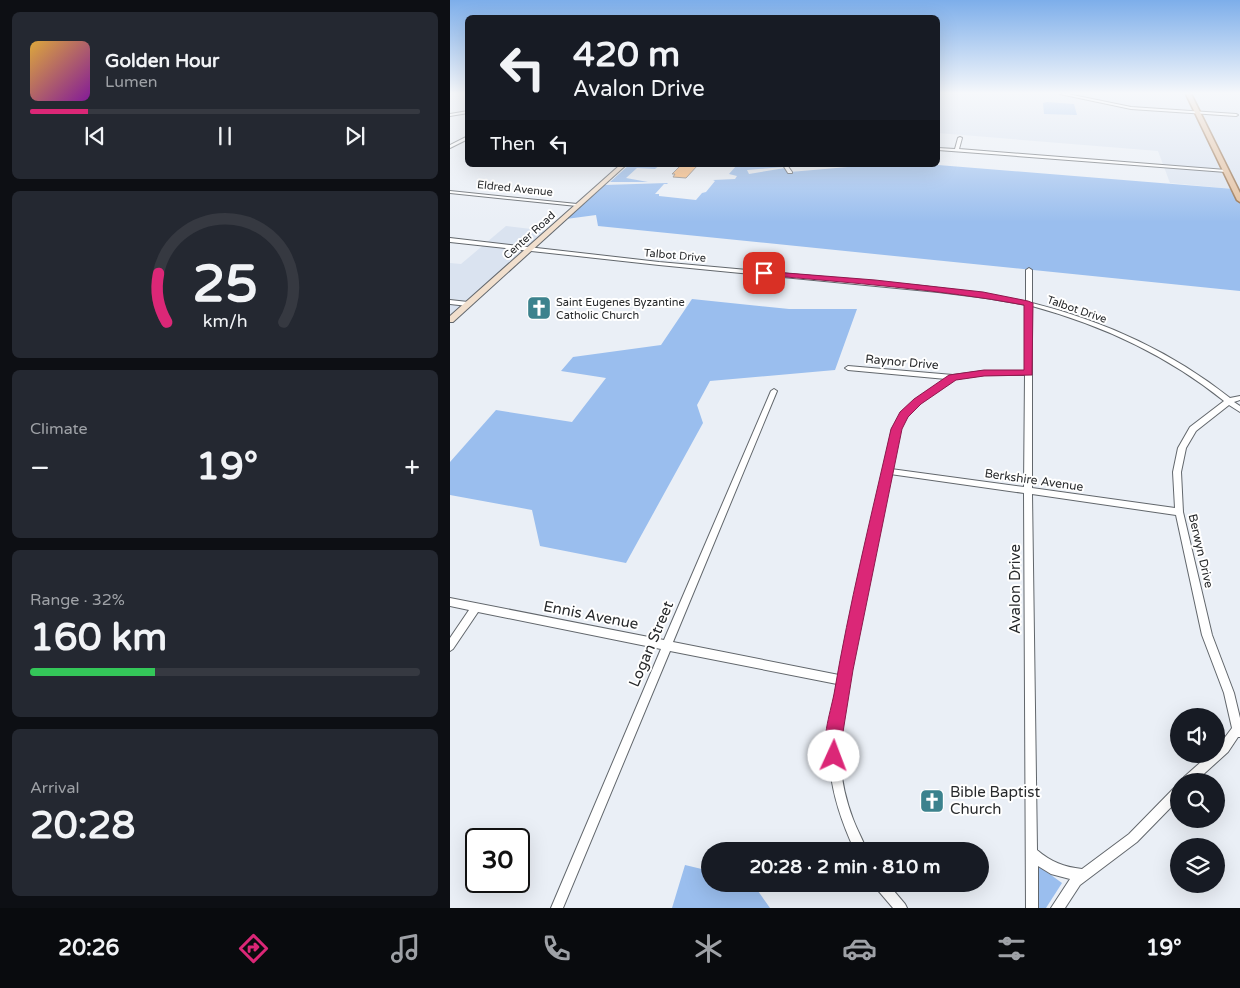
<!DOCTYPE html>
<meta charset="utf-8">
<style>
body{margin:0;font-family:"Varela Round",sans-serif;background:#242831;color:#f1f3f6;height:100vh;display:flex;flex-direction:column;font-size:19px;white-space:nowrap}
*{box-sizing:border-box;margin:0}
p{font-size:16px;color:#9ea1a6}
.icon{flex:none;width:28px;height:28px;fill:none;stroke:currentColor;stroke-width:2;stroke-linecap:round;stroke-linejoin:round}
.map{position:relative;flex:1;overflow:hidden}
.details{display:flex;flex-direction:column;gap:12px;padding:12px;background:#0d0f14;width:450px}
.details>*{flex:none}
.banner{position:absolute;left:15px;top:15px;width:475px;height:152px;border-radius:8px;box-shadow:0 5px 20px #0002;background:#171b24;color:#f1f3f6;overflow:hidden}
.buttons{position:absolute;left:720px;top:708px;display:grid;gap:10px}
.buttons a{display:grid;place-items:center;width:55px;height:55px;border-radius:50%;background:#171b24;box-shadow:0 5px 20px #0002;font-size:25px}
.speed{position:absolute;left:15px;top:828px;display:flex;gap:10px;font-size:25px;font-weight:700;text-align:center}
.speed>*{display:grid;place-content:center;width:65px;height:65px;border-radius:50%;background:#171b24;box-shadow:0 5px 20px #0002;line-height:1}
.speed .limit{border:2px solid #111;border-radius:8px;background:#fff;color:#111}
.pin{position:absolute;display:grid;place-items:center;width:42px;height:42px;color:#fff;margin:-21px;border-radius:10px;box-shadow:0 2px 8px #0006}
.me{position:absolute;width:55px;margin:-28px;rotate:2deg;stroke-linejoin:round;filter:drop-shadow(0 0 4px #0008)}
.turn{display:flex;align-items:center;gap:18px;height:105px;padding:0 25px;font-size:22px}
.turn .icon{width:65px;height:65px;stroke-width:2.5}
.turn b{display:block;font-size:35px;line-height:42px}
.then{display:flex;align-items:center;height:48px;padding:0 25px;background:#0003;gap:10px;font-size:19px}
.big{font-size:38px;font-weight:700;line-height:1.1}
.details .widget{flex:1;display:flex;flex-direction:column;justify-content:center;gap:8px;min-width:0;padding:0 18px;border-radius:8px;background:#242831}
.details .dial{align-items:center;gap:0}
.dial svg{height:130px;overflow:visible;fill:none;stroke:#363941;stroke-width:7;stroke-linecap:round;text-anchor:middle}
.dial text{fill:#f1f3f6;stroke:none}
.song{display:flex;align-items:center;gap:15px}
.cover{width:60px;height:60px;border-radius:8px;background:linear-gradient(135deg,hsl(40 70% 55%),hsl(290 70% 35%))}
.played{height:5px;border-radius:2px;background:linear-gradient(90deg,#db2777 15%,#363941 15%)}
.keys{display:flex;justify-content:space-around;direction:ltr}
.heat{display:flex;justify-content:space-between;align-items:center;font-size:28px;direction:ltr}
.charge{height:8px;border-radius:4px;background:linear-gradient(90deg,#34c759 32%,#363941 0)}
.trip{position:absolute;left:251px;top:842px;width:288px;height:50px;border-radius:25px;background:#171b24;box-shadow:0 5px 20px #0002;font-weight:700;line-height:50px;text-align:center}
.dock{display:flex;height:80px;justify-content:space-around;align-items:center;background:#090b0e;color:#9ea1a6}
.dock .icon{width:35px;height:35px}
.dock .current{color:#db2777}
.dock b{font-size:22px;color:#f1f3f6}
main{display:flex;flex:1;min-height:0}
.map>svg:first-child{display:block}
.built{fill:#dae3f0}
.green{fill:#9abeee}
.building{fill:#ffbc7b;stroke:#8f8984}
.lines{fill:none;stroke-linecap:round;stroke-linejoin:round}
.street-casing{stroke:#62676c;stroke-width:2}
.secondary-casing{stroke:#62676c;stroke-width:2}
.primary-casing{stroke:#956e48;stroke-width:3}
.street{fill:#fff;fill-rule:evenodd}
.secondary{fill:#f1dfcd;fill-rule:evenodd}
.primary{fill:#e3be9b;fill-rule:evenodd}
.route{fill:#db2777;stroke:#8e194d}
.labels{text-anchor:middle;stroke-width:4;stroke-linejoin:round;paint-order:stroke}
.far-street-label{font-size:11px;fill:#27292b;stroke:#fff}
.far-poi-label{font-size:11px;fill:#27292b;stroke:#fff;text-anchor:start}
.street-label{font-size:12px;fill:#27292b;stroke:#fff}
.near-street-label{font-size:15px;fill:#27292b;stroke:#fff}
.near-poi-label{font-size:15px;fill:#27292b;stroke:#fff;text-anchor:start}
</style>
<main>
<section class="details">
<div class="widget">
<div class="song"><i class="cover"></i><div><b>Golden Hour</b><p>Lumen</p></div></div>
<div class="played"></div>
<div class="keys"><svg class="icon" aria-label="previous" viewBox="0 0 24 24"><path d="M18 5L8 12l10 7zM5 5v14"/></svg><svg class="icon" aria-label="pause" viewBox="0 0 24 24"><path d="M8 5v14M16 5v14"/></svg><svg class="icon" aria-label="next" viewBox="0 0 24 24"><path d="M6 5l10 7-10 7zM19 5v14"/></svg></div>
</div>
<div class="widget dial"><svg viewBox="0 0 100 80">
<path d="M14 69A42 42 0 1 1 86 69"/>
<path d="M14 69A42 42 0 0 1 9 39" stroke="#db2777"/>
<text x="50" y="56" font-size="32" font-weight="700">25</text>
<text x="50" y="72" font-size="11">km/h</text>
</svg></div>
<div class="widget"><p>Climate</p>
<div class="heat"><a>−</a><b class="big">19°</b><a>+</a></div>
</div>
<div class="widget"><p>Range · 32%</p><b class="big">160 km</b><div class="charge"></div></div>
<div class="widget"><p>Arrival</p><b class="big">20:28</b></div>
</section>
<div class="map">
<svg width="790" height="908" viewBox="0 0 790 908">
<rect width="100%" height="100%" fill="#eaeff6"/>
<g class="built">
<polygon points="488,94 790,94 790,200 784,189 720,183 708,151 488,133"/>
<polygon points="56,226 98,231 0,320 0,263 11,264"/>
</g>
<g class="green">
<polygon points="597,102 624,104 627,115 594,114 593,103"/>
<polygon points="179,165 210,165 205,169 187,168 176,178 198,182 160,182"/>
<polygon points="287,165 333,165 334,167 297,170 299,174 335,168 339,174 340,172 398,167 404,165 488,165 784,189 790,200 790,291 148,226 146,215 116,219 154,185 217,183 218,184 214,184 205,194 209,194 209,196 246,200 252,193 256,192 265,181 263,180 285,179 287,176 279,174"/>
<polygon points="242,299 339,309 407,309 385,370 260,381 247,405 253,423 176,563 90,546 82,510 0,495 0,462 46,410 122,422 156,378 111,371 123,357 211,345"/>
<polygon points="235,865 260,871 260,884 303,884 320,908 222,908"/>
<polygon points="588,867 590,867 612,883 596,908 589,908"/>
</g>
<polygon class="building" points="231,165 248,165 236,178 223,177 225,174 222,174"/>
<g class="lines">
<defs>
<g id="street">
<polygon points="610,94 618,94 681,107 786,114 788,115 786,116 681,109"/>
<polygon points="18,111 18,113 0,116 0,114"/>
<polygon points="18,136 18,139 0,148 0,145"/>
<polygon points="510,137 512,138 509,149 776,170 778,171 776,172 488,150 488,148 505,149 508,138"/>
<polygon points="333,165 337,165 342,172 342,173 338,173"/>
<polygon points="0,191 127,204 129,205 127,206 0,193"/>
<path d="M 0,238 L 209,262 L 472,286 L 536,294 L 576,302 L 576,270 L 579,268 L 582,270 L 582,303 C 654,321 722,352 780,398 L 790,396 L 790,400 L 784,402 L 790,406 L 790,412 L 779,405 L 746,431 L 736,448 L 731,472 L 733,512 L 762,635 L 784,693 L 790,718 L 790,737 L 788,737 L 778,752 L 746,781 L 732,781 L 734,777 L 760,754 L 766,754 L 766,748 L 770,744 L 782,728 L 774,693 L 752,635 L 726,515 L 582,494 L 587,850 C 601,862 614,867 632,869 L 679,834 L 725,787 L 729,785 L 729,799 L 687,842 L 630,885 L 615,908 L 601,908 L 620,879 L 601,874 L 588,866 L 588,908 L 576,908 L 574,493 L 440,474 L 398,679 L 399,681 C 394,691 393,704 392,715 C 387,751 390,785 403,819 C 407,830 413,840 417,851 L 405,851 C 377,791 373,749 387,684 L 220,651 L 113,908 L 101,908 L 211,649 L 28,612 L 3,649 L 0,651 L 0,638 L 19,610 L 0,606 L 0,598 L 214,640 L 321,391 L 324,389 L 327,391 L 223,642 L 389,675 L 442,429 L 452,413 L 466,399 L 496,379 L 398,370 L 395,368 L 398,366 L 503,375 L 534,371 L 575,371 L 576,305 L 536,298 L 488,292 L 209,265 L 0,242 ZM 582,306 C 652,325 717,355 774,401 L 740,427 L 728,448 L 723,472 L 725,508 L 582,488 ZM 534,375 L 575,375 L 574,487 L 441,469 L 450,429 L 457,417 L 470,403 L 505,379 Z"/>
<polygon points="0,300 18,302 21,304 18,306 0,304"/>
<polygon points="424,884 438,884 455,904 457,908 443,908 426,888"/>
</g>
<polygon id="secondary" points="170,165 176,165 3,322 0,322 0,316"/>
<polygon id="primary" points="736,94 741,94 790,193 790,202 787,200"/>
</defs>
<use href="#street" class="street-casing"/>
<use href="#secondary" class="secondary-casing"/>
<use href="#primary" class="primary-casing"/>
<use href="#street" class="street"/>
<use href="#secondary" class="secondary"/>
<use href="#primary" class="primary"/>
</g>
<linearGradient id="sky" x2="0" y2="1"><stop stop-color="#7daeea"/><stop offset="0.42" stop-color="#f6f8fb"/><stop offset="1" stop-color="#f6f8fb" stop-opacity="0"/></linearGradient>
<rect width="790" height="222" fill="url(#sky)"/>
<path class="route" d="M 311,271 L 425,280 L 533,292 L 578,301 L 583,303 L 582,375 L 534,376 L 506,380 L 471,404 L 458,417 L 452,429 L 403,670 L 393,732 L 392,756 L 390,762 L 384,765 L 378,762 C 370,743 380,714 384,694 C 399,605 421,517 441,429 L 450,412 L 464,399 L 499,375 L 534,370 L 574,370 L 574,305 C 488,289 401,283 314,275 L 311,275 Z"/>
<defs>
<symbol id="church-square" viewBox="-11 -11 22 22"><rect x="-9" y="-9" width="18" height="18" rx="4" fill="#3c828d" stroke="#fff"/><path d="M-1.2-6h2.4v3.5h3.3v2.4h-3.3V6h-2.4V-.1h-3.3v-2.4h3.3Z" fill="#fff"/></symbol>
</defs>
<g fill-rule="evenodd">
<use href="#church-square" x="75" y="294" width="28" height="28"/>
<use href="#church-square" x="468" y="787" width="28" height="28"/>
</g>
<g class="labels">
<g class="far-street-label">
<text transform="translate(65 188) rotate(6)" y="4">Eldred Avenue</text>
<text transform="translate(79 235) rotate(-42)" y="4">Center Road</text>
<text transform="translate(225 255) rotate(5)" y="4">Talbot Drive</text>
<text transform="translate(627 309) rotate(19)" y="4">Talbot Drive</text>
</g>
<g class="far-poi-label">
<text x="106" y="306">Saint Eugenes Byzantine<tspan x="106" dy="13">Catholic Church</tspan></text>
</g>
<g class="street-label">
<text transform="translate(452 362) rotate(5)" y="4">Raynor Drive</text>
<text transform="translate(584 480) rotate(8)" y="4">Berkshire Avenue</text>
<text transform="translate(751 551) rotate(77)" y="4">Berwyn Drive</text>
</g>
<g class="near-street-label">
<text transform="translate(565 589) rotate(-90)" y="5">Avalon Drive</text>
<text transform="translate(141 615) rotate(11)" y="5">Ennis Avenue</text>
<text transform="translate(201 644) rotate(-67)" y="5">Logan Street</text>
</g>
<g class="near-poi-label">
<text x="500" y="797">Bible Baptist<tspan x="500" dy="17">Church</tspan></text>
</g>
</g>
</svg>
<div class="buttons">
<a><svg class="icon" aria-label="sound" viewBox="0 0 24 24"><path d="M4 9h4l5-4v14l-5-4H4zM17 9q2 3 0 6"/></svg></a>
<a><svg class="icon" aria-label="search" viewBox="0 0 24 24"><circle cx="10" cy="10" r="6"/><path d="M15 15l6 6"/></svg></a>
<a><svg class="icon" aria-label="layers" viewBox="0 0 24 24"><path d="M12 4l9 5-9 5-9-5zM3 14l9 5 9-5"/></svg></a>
</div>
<div class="speed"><div class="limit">30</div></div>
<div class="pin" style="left:314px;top:273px;background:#d93025"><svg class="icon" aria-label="arrive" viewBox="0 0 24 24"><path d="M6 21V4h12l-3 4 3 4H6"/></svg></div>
<svg class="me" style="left:384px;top:756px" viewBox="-20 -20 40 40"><circle r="19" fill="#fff"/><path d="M0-13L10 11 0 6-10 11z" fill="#db2777"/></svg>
<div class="trip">20:28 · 2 min · 810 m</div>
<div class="banner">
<div class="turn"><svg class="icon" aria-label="left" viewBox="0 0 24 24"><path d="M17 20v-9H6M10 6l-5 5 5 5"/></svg><div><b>420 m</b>Avalon Drive</div></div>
<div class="then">Then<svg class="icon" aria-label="left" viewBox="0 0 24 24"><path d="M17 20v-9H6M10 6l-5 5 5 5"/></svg></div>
</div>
</div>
</main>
<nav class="dock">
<b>20:26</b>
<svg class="icon current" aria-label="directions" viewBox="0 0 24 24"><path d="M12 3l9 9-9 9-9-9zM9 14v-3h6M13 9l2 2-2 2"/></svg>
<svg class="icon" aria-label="music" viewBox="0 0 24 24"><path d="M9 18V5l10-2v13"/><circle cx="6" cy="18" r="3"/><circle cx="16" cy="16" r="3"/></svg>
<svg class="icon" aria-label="phone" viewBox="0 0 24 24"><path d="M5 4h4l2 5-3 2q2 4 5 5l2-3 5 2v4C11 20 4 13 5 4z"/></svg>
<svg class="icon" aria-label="climate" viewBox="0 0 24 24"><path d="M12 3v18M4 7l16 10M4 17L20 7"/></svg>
<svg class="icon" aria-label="car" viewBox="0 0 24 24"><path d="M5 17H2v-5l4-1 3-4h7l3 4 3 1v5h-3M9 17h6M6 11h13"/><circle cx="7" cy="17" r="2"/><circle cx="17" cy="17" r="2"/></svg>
<svg class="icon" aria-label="filters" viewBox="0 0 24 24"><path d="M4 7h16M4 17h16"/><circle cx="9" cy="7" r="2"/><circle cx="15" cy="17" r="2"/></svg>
<b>19°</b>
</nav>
